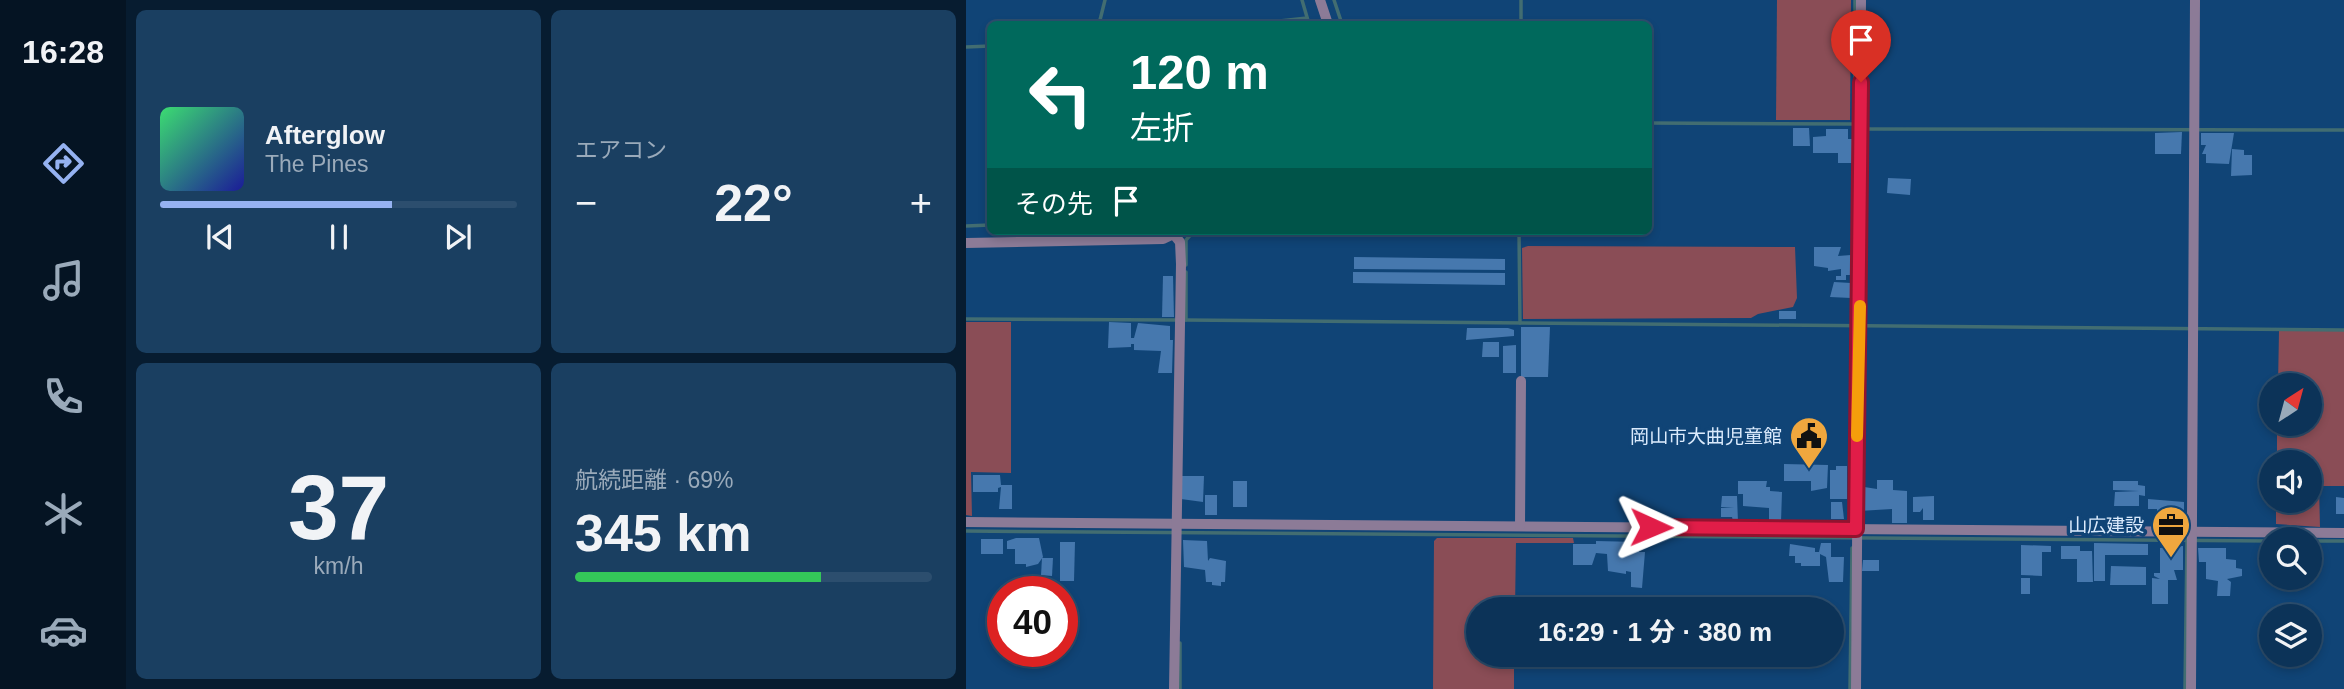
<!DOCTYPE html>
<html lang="ja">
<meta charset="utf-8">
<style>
body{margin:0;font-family:Helvetica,"Noto Sans JP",sans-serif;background:#1a3f61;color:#f1f3f6;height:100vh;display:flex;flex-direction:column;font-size:26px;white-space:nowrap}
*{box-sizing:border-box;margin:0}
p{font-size:23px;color:#9aaaba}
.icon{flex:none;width:38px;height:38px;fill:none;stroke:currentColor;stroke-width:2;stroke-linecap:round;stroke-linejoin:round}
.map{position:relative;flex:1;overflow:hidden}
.sheet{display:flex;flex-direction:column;gap:10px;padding:10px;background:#071c30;width:840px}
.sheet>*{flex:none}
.banner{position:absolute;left:21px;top:21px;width:665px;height:214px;border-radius:10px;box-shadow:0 4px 10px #0003,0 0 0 2px #2c4e6e;background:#00695c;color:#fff;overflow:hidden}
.needle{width:46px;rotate:36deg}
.buttons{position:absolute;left:1293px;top:373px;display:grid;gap:14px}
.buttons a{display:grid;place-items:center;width:63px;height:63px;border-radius:50%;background:#0c3358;box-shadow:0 4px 10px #0003,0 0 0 2px #2c4e6e;font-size:35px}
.speed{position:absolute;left:21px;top:576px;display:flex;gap:14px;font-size:35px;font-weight:700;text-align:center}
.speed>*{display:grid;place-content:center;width:91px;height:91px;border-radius:50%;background:#0c3358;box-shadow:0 4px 10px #0003,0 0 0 2px #2c4e6e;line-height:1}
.speed .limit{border:10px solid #d22;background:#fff;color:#111}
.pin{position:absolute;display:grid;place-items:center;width:60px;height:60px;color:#fff;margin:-72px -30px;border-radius:50% 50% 50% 0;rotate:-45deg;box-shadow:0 0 7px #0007}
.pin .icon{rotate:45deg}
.me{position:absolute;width:77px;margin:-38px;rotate:91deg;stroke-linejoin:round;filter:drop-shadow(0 0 5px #0008)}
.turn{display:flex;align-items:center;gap:24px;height:147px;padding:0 28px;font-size:32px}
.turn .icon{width:91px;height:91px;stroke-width:2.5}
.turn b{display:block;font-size:49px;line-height:60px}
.then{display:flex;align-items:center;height:66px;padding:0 28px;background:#0003;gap:14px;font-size:26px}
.big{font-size:52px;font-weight:700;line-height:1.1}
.sheet .card{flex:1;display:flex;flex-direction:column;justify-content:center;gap:10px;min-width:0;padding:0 24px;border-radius:10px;background:#1a3f61}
.sheet .dial{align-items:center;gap:0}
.dial b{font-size:91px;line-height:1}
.song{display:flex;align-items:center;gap:21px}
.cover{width:84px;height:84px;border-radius:10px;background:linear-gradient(135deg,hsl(140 70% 55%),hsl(240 70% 35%))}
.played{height:7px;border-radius:4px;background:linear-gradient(90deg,#95b2f1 65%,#2c4e6e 65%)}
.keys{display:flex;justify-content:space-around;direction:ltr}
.heat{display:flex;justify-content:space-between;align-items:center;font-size:38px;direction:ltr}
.charge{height:10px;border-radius:5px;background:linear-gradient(90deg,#34c759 69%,#2c4e6e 0)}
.sheet .tiles{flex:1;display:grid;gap:10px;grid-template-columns:repeat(2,1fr)}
.trip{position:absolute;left:500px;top:597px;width:378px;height:70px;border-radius:35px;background:#0c3358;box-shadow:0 4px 10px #0003,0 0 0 2px #2c4e6e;font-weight:700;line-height:70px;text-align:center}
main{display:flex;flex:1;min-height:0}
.tabs{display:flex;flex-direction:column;width:126px;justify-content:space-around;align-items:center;background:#051423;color:#9aaaba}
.tabs .icon{width:49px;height:49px}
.tabs .active{color:#95b2f1}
.tabs b{font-size:32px;color:#f1f3f6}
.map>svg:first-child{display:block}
.green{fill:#8a4d56}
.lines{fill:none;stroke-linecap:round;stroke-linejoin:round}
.stream{stroke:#426d71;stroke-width:3.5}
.building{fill:#4678ae}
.minor{stroke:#8c7b97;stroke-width:10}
.route-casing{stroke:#92132f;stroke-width:18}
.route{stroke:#e11d48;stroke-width:12}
.slow{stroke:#f59e0b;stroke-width:12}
.labels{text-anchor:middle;stroke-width:7;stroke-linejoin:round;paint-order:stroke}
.poi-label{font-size:19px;fill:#daeafc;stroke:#104476;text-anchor:end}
</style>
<main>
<nav class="tabs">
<b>16:28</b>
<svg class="icon active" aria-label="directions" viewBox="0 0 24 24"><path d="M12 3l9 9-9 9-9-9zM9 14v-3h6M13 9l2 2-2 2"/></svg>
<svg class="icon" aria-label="music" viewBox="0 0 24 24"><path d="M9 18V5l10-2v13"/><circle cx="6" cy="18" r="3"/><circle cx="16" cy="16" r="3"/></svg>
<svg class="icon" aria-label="phone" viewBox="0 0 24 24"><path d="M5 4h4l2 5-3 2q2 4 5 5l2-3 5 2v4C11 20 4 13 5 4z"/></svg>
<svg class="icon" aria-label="climate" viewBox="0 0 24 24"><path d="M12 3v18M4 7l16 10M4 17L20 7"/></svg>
<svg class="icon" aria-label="car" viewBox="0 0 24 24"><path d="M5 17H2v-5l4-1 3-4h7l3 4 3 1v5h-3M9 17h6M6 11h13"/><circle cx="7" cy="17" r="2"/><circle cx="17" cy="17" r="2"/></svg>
</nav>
<section class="sheet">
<div class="tiles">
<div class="card">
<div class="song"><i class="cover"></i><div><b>Afterglow</b><p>The Pines</p></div></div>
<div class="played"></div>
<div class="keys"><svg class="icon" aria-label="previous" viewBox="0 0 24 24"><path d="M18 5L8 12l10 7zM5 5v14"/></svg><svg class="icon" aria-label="pause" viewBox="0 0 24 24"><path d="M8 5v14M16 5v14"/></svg><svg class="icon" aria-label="next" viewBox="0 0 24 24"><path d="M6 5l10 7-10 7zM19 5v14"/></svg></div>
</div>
<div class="card"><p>エアコン</p>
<div class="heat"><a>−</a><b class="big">22°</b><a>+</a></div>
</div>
<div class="card dial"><b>37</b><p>km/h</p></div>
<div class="card"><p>航続距離 · 69%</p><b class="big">345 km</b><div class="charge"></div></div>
</div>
</section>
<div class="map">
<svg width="1378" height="689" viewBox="0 0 1378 689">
<rect width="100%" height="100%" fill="#104476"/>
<g class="green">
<polygon points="811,0 885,0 884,120 810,120"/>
<polygon points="562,246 829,247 831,298 827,307 792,314 785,318 557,319 556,248"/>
<polygon points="0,322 45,322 45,473 5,472 6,516 0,515"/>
<polygon points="1313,331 1378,331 1378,486 1353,486 1354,527 1310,524 1310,501 1344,500 1344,462 1311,462 1311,424 1344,424 1344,385 1312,385"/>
<polygon points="471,538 607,538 608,543 550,543 549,609 513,609 513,654 548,655 548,689 467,689 468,541"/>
</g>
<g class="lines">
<g class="stream">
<polyline points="336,0 343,24"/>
<polyline points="368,0 376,24"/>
<polyline points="133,24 139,0"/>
<polyline points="286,24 341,18"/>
<polyline points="555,24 555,0"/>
<polyline points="0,47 24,46"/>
<polyline points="682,123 889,124"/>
<polyline points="889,127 889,0"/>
<polyline points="897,129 1378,130"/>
<polyline points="0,226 24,225"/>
<polyline points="553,231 554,323"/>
<polyline points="220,265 220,240 228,231"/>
<polyline points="0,319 211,320"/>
<polyline points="219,320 1378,330"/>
<polyline points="220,320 220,272"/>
<polyline points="886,453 887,342"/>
<polyline points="0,531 1306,541"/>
<polyline points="1344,541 1378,541"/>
<polyline points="214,689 214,643"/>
<polyline points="884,689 886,548"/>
<polyline points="1219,689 1221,539"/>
</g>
</g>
<g class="building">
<polygon points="827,128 843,128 844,146 827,146"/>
<polygon points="860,129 882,129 882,139 888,139 889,163 872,163 872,153 847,153 847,137 860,136"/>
<polygon points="1216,132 1215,154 1189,154 1189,133"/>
<polygon points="1235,133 1268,133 1263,164 1240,163 1240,154 1236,154 1240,145 1235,145"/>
<polygon points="1266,149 1278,150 1278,155 1286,155 1286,175 1265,176"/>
<polygon points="922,178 945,179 944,195 921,193"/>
<polygon points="848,247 875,247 872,256 885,255 885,275 880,275 880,280 870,280 870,276 875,276 875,269 862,271 862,268 848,266"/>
<polygon points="388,257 539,259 539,270 388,269"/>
<polygon points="387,272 539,273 539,285 387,283"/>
<polygon points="197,276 207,276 208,317 196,317"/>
<polygon points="868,282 885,283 885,298 864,297"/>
<rect x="813" y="311" width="17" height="8"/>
<polygon points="143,322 165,323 165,338 168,338 172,323 204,326 204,340 207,340 206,373 192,373 195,351 168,350 168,344 165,344 165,347 142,348"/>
<polygon points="555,327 584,327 582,377 555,377"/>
<polygon points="501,328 542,328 548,330 548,336 500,340"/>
<polygon points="517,342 533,342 533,357 516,357"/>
<polygon points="550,345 550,373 537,373 537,346"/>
<polygon points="818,464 862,465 861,488 845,491 845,481 818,481"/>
<polygon points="870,466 881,466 881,499 864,499 864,470 870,470"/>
<polygon points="7,475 34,475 35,485 46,485 46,509 33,509 35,487 32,488 32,492 7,492"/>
<polygon points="215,476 238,476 237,502 215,499"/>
<polygon points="911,480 927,480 927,490 941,491 941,523 926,523 926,509 893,511 892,486 911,489"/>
<rect x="267" y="481" width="14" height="26"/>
<polygon points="772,481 801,481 800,487 804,487 804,491 816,492 815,522 803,522 803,508 777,506 777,494 772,494"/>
<polygon points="1147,481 1172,481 1172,485 1179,486 1179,496 1173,495 1173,506 1148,506 1149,492 1173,491 1147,490"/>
<rect x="239" y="495" width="12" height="20"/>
<polygon points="756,496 771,496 772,522 767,521 766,517 755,517 755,508 768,507 755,507"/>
<polygon points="968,496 968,520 957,520 957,508 954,512 947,512 947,497"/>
<polygon points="1370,497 1378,498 1378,514 1370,514"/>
<polygon points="1182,499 1218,502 1218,522 1202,522 1203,510 1201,520 1191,521 1191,509 1182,509"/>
<polygon points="865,502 876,502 878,519 865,519"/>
<polygon points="50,538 73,538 77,557 72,564 60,567 60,564 49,564 49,549 41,549 41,541"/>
<rect x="15" y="539" width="22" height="15"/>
<polygon points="217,540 241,541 242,561 244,558 260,561 259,582 255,582 255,586 246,585 246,582 240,582 239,570 218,567"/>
<polygon points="630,541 673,542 673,552 679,552 676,588 665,587 665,572 660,571 660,574 642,571 641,554 630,553 626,565 607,565 607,544 630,544"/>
<polygon points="94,542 109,542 108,581 94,581"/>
<polygon points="855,543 865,543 865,557 878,557 877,582 863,582 860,557 854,554 854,566 835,566 835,563 829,563 829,556 823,556 824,544 849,548 849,552 853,552"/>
<polygon points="1128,543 1182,544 1182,555 1139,555 1139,581 1128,581"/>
<polygon points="1055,545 1085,546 1085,552 1076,552 1076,576 1055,575"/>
<polygon points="1095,546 1114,546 1114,551 1126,551 1127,582 1111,582 1111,559 1095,559"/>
<polygon points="1217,546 1217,570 1208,570 1211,580 1202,580 1202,604 1186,604 1186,578 1194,579 1188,576 1188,573 1194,573 1194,548"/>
<polygon points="1232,548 1260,548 1260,559 1270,560 1270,568 1276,569 1276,576 1261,579 1265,582 1264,596 1251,596 1252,581 1240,579 1240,562 1233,562"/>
<polygon points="76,558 87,558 86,576 75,575"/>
<polygon points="897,560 913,560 913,571 896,571"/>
<polygon points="1145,566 1180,567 1180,585 1144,585"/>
<rect x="1055" y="578" width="9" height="16"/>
</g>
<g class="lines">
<g class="minor">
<polyline points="354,0 362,24"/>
<polyline points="0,243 197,239 212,232"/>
<polyline points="0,522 1378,533"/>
<polyline points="554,526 555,381"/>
<polyline points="208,689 215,264 214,242 209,236"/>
<polyline points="890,689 895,0"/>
<polyline points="1225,689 1229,0"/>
</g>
</g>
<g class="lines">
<defs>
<polyline id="route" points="685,527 890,529 895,82"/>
</defs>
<use href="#route" class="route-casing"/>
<use href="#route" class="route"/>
<polyline class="slow" points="891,436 894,306"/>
</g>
<defs>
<symbol id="civic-pin" viewBox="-11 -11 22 30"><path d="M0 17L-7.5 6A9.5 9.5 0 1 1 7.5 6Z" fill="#f0a73e" stroke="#104476"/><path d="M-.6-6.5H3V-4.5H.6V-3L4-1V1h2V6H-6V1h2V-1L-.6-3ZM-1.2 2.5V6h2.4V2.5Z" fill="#111"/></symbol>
<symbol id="office-pin" viewBox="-11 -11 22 30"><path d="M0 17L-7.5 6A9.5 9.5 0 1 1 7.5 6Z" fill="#f0a73e" stroke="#104476"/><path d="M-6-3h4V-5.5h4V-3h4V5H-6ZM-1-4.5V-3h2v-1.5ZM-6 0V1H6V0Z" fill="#111"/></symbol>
</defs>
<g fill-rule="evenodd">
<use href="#civic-pin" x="821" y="414" width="44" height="60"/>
<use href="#office-pin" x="1183" y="503" width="44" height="60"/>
</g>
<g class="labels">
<g class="poi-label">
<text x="816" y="443">岡山市大曲児童館</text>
<text x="1178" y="532">山広建設</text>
</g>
</g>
</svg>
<div class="buttons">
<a><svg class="needle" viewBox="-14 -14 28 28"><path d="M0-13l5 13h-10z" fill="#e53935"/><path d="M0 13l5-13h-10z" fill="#9aaaba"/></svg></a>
<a><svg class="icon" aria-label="sound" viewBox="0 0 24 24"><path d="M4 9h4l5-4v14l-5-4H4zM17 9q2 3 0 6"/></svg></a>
<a><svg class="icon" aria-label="search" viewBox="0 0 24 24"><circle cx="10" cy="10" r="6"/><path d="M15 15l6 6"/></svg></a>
<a><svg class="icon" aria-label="layers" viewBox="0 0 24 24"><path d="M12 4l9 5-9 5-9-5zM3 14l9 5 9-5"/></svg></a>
</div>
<div class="speed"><div class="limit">40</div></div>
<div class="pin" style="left:895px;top:82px;background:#d93025"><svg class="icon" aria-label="arrive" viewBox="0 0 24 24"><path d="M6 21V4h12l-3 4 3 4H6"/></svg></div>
<svg class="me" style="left:685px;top:527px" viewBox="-20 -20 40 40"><path d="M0-17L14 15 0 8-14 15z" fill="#e11d48" stroke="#fff" stroke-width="4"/></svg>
<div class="trip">16:29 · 1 分 · 380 m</div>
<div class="banner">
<div class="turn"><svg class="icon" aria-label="left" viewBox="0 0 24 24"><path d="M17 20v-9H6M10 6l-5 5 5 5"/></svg><div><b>120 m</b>左折</div></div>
<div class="then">その先<svg class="icon" aria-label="arrive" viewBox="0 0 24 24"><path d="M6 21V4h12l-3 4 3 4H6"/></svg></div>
</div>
</div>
</main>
